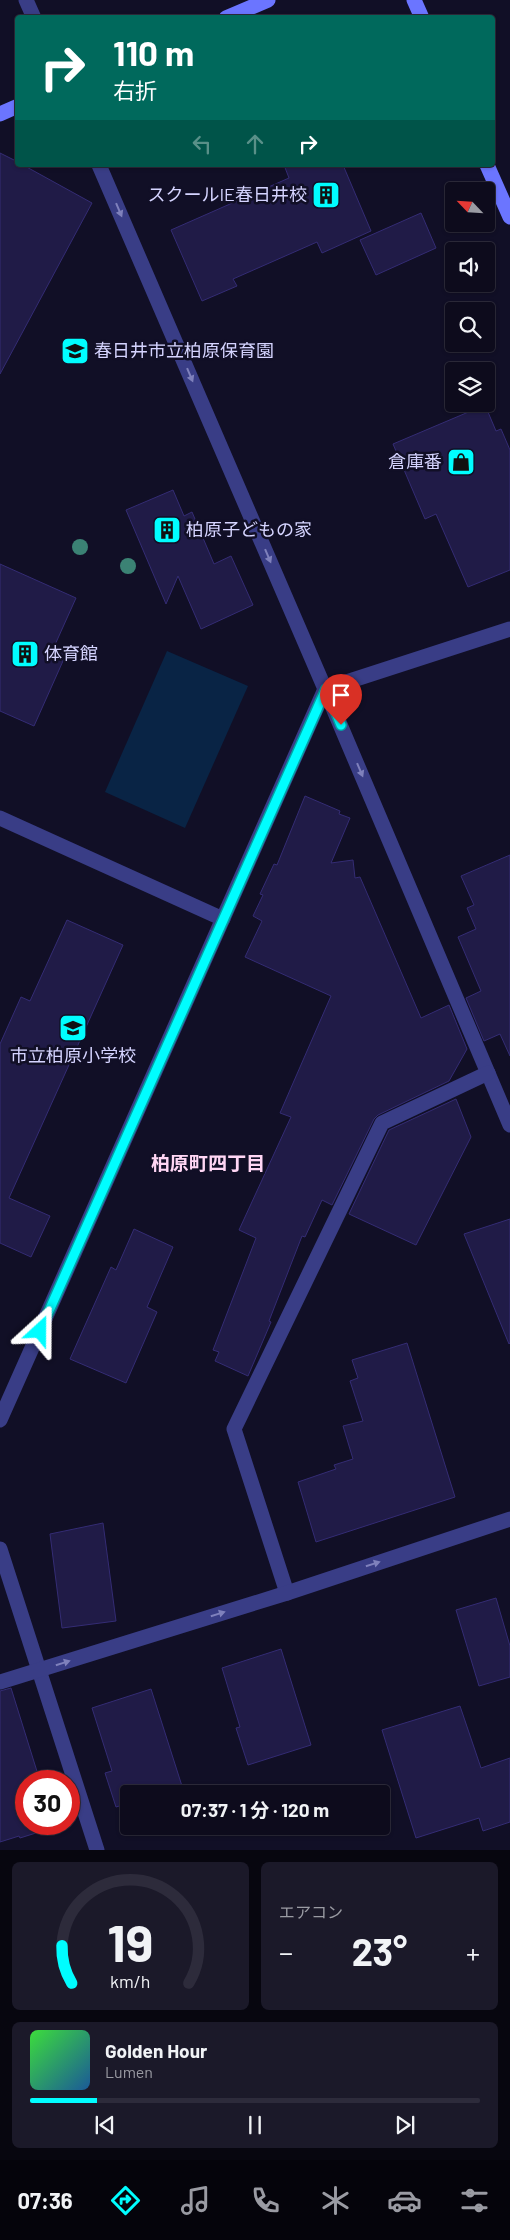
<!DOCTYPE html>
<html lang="ja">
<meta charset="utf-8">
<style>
body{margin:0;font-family:Barlow,"Noto Sans JP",sans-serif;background:#1b1929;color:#f1f3f6;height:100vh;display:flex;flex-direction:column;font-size:19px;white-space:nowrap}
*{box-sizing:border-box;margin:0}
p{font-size:16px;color:#9a9ba3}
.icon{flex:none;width:28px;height:28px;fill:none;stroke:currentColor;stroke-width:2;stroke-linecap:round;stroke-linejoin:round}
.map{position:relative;height:1850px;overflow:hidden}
.drawer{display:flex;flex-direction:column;gap:12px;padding:12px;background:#07060f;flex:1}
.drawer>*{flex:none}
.top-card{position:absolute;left:15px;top:15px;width:480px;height:152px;border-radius:5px;box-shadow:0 1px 4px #0004,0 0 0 1px #2d2b3b;background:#00695c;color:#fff;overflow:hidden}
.needle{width:32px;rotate:295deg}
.tools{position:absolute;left:445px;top:182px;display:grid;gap:10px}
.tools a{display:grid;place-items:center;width:50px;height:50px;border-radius:5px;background:#0d0b1c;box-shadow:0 1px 4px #0004,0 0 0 1px #2d2b3b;font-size:25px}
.speed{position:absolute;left:15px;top:1770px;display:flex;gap:10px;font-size:25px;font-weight:700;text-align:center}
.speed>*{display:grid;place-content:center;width:65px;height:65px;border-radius:50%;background:#0d0b1c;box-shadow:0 1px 4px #0004,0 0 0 1px #2d2b3b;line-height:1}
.speed .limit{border:8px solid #d22;background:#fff;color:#111}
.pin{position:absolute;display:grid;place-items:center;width:42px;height:42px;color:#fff;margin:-51px -21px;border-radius:50% 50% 50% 0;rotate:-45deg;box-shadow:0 0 5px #0007}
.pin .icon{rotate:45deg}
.me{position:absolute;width:55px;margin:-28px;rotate:24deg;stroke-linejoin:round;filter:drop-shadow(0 0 4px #0008)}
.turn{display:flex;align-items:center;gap:18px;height:105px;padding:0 15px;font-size:22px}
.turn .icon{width:65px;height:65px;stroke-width:2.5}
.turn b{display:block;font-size:35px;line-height:42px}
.lanes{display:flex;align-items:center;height:48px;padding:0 15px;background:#0003;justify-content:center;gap:25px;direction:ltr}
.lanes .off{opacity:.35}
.big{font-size:38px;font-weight:700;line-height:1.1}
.drawer .tile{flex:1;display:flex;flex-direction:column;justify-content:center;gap:8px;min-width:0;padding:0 18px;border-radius:8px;background:#1b1929}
.drawer .dial{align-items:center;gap:0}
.dial svg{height:130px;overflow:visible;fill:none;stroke:#2d2b3b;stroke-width:7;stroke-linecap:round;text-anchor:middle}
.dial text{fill:#f1f3f6;stroke:none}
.song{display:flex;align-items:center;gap:15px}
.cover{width:60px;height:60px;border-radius:8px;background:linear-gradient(135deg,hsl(120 70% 55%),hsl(210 70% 35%))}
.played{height:5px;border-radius:2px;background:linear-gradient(90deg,#00fdff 15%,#2d2b3b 15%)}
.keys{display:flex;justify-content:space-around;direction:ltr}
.heat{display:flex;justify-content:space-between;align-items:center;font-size:28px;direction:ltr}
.drawer .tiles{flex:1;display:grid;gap:12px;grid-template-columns:1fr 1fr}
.tile:last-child{grid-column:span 2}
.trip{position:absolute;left:120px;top:1785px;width:270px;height:50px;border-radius:5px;background:#0d0b1c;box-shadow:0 1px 4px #0004,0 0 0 1px #2d2b3b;font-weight:700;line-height:50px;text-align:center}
.dock{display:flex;height:80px;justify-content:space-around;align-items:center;background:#05040b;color:#9a9ba3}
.dock .icon{width:35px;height:35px}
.dock .on{color:#00fdff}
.dock b{font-size:22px;color:#f1f3f6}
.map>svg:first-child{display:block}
.water{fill:#092445}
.building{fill:#201b47;stroke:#342c74}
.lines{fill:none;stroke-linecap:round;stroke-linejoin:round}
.lane{stroke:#393d86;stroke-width:15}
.street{stroke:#393d86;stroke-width:15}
.secondary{stroke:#6b75ff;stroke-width:15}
.tree{fill:#3b8274}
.oneway{fill:#7f81bc}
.route-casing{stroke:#00a4a6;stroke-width:12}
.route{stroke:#00fdff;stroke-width:9}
.labels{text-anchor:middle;stroke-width:5;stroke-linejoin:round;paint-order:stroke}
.poi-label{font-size:18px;fill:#d5d4ff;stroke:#110f26;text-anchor:start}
.neighbourhood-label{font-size:19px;font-weight:bold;fill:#ffd6f4;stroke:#110f26}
</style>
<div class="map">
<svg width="510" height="1850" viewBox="0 0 510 1850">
<rect width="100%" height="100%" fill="#110f26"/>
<polygon class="water" points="167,651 248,686 185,828 105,792"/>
<g class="building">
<polygon points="0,153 18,162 18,165 23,165 92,203 0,374"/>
<polygon points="284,165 343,165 371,231 322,253 317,242 233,279 237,286 202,301 171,230 289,178"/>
<polygon points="421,213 436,248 376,275 360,240"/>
<polygon points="485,405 496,431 501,429 510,450 510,570 468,587 436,514 425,519 393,444"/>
<polygon points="173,490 184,516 192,512 214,564 231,556 253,605 201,629 178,576 166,604 126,510"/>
<polygon points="0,564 76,598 54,647 67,652 34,726 0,711"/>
<polygon points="305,796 340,811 339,814 350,818 331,863 353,860 355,878 360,877 421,1018 449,1005 467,1049 449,1081 378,1115 374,1119 332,1205 322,1200 305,1237 302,1236 269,1321 271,1322 248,1376 215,1361 219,1352 213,1350 256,1238 239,1230 291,1117 280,1113 331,996 245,957 262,921 253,916 263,895 260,894 274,864 277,865"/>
<polygon points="510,855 510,1056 500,1034 484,1041 466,998 481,991 458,937 476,929 467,908 474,905 461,876"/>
<polygon points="67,920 123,945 9,1198 50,1216 31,1257 0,1243 0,1044 21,997 30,1001"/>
<polygon points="456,1099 471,1137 416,1245 349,1214 389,1130"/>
<polygon points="510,1219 510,1343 509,1344 464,1234"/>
<polygon points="134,1229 173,1247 147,1307 157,1312 126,1383 70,1359 111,1267 116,1270"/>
<polygon points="407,1343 455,1497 316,1542 298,1482 336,1469 334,1465 353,1459 343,1426 363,1421 350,1381 358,1378 352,1360"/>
<polygon points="103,1523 116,1621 62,1628 50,1534"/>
<polygon points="496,1598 510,1646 510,1677 479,1686 456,1610"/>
<polygon points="281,1649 311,1745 248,1765 236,1728 240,1727 222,1668"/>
<polygon points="11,1688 40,1781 26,1781 26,1824 54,1824 55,1827 20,1838 19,1836 0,1842 0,1691"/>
<polygon points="151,1689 182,1786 159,1794 129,1794 129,1803 116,1807 105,1773 112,1771 92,1708"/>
<polygon points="460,1706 481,1768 510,1758 510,1822 483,1831 479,1818 416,1838 382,1730"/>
</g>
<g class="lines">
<polyline class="lane" points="0,818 223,919"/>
<g class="street">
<polyline points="26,0 34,18"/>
<polyline points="99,165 325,689 510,1125"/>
<polyline points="0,1420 325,689 510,629"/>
<polyline points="0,1549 97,1850"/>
<polyline points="287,1593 234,1429 382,1123 488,1073"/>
<polyline points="0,1682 287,1593 510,1519"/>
</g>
<g class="secondary">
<polyline points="414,0 422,18"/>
<polyline points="226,18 268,0"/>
<polyline points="0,114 18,106"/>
<polyline points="487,165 510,217"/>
</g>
</g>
<g class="tree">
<circle cx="80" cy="547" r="8"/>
<circle cx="128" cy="566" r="8"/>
</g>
<defs><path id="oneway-solid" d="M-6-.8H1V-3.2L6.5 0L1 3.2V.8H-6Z" transform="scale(1.25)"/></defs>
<g class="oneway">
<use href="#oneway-solid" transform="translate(119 210) rotate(67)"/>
<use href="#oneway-solid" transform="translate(190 375) rotate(67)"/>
<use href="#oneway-solid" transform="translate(268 556) rotate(67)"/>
<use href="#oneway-solid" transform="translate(360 770) rotate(67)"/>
<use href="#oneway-solid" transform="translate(373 1564) rotate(-18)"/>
<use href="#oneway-solid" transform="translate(218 1614) rotate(-17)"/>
<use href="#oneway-solid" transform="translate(63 1663) rotate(-17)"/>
</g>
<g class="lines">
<defs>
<polyline id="route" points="40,1331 326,689 341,725"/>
</defs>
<use href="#route" class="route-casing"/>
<use href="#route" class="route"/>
</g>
<defs>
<symbol id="building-square" viewBox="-11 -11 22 22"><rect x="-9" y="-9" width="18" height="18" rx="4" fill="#00fdff" stroke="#110f26"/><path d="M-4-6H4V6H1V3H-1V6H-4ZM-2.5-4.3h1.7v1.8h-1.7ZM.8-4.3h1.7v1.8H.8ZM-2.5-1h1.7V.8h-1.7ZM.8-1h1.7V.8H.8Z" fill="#111"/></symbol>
<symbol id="school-square" viewBox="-11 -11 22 22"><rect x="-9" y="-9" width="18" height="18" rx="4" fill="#00fdff" stroke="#110f26"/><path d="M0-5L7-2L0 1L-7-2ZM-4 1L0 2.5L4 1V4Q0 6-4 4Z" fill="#111"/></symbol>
<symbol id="shop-square" viewBox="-11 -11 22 22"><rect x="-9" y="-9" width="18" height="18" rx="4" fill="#00fdff" stroke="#110f26"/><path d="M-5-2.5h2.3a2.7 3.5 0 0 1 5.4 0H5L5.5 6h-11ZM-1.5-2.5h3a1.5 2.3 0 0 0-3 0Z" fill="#111"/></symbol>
</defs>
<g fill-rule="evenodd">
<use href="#building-square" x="310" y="179" width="32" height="32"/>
<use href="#school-square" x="59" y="335" width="32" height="32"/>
<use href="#shop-square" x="445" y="446" width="32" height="32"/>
<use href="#building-square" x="151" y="514" width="32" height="32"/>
<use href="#building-square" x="9" y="638" width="32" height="32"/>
<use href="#school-square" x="57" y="1012" width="32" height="32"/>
</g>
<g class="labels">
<g class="poi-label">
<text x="307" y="201" text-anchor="end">スクールIE春日井校</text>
<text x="94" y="357">春日井市立柏原保育園</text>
<text x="442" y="468" text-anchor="end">倉庫番</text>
<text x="186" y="536">柏原子どもの家</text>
<text x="44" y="660">体育館</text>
<text x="73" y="1062" text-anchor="middle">市立柏原小学校</text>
</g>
<g class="neighbourhood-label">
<text x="208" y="1170">柏原町四丁目</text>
</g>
</g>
</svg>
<div class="tools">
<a><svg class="needle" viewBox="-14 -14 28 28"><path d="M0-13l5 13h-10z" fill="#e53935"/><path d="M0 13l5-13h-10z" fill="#9a9ba3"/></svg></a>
<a><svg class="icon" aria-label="sound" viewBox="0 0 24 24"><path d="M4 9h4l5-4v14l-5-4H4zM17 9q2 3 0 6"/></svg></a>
<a><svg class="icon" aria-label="search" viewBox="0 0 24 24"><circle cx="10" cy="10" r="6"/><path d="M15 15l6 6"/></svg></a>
<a><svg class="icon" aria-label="layers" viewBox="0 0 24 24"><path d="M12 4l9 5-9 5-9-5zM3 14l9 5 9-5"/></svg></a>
</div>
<div class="speed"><div class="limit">30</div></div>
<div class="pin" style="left:341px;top:725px;background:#d93025"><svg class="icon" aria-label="arrive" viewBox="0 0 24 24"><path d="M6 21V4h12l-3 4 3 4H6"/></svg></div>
<svg class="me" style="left:40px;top:1331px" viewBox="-20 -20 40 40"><path d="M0-17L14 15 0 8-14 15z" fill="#00fdff" stroke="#fff" stroke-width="4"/></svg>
<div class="trip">07:37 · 1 分 · 120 m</div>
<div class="top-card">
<div class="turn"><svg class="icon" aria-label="right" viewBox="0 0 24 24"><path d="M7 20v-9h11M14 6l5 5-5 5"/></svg><div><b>110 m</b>右折</div></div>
<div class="lanes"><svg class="icon off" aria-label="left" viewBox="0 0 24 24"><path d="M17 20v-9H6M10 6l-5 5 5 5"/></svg><svg class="icon off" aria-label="ahead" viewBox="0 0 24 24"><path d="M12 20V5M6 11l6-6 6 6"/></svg><svg class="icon" aria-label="right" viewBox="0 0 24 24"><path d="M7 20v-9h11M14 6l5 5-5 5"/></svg></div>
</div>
</div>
<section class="drawer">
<div class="tiles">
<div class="tile dial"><svg viewBox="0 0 100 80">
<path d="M14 69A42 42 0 1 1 86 69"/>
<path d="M14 69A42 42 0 0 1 8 46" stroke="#00fdff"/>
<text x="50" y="56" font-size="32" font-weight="700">19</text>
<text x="50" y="72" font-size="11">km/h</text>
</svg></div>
<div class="tile"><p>エアコン</p>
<div class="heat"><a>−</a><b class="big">23°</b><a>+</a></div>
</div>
<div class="tile">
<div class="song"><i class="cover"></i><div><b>Golden Hour</b><p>Lumen</p></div></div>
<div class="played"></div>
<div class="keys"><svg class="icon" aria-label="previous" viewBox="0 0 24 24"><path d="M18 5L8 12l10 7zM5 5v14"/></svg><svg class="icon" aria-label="pause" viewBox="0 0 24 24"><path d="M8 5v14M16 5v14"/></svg><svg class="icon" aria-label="next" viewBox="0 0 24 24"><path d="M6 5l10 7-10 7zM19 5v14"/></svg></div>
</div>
</div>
</section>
<nav class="dock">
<b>07:36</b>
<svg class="icon on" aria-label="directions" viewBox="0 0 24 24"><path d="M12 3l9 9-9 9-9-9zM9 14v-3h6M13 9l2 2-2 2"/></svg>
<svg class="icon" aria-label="music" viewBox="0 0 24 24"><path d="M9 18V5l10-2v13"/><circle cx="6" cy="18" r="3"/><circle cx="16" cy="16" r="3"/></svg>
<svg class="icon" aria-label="phone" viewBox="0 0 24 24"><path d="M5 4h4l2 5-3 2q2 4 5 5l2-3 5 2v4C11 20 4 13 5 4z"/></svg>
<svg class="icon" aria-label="climate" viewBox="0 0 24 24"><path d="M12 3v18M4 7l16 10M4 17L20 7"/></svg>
<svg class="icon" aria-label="car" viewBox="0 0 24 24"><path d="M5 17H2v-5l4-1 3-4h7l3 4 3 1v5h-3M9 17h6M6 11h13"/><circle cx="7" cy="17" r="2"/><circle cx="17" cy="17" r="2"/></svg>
<svg class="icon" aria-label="filters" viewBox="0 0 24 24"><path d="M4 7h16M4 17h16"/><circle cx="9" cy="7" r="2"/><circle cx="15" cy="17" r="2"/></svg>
</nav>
